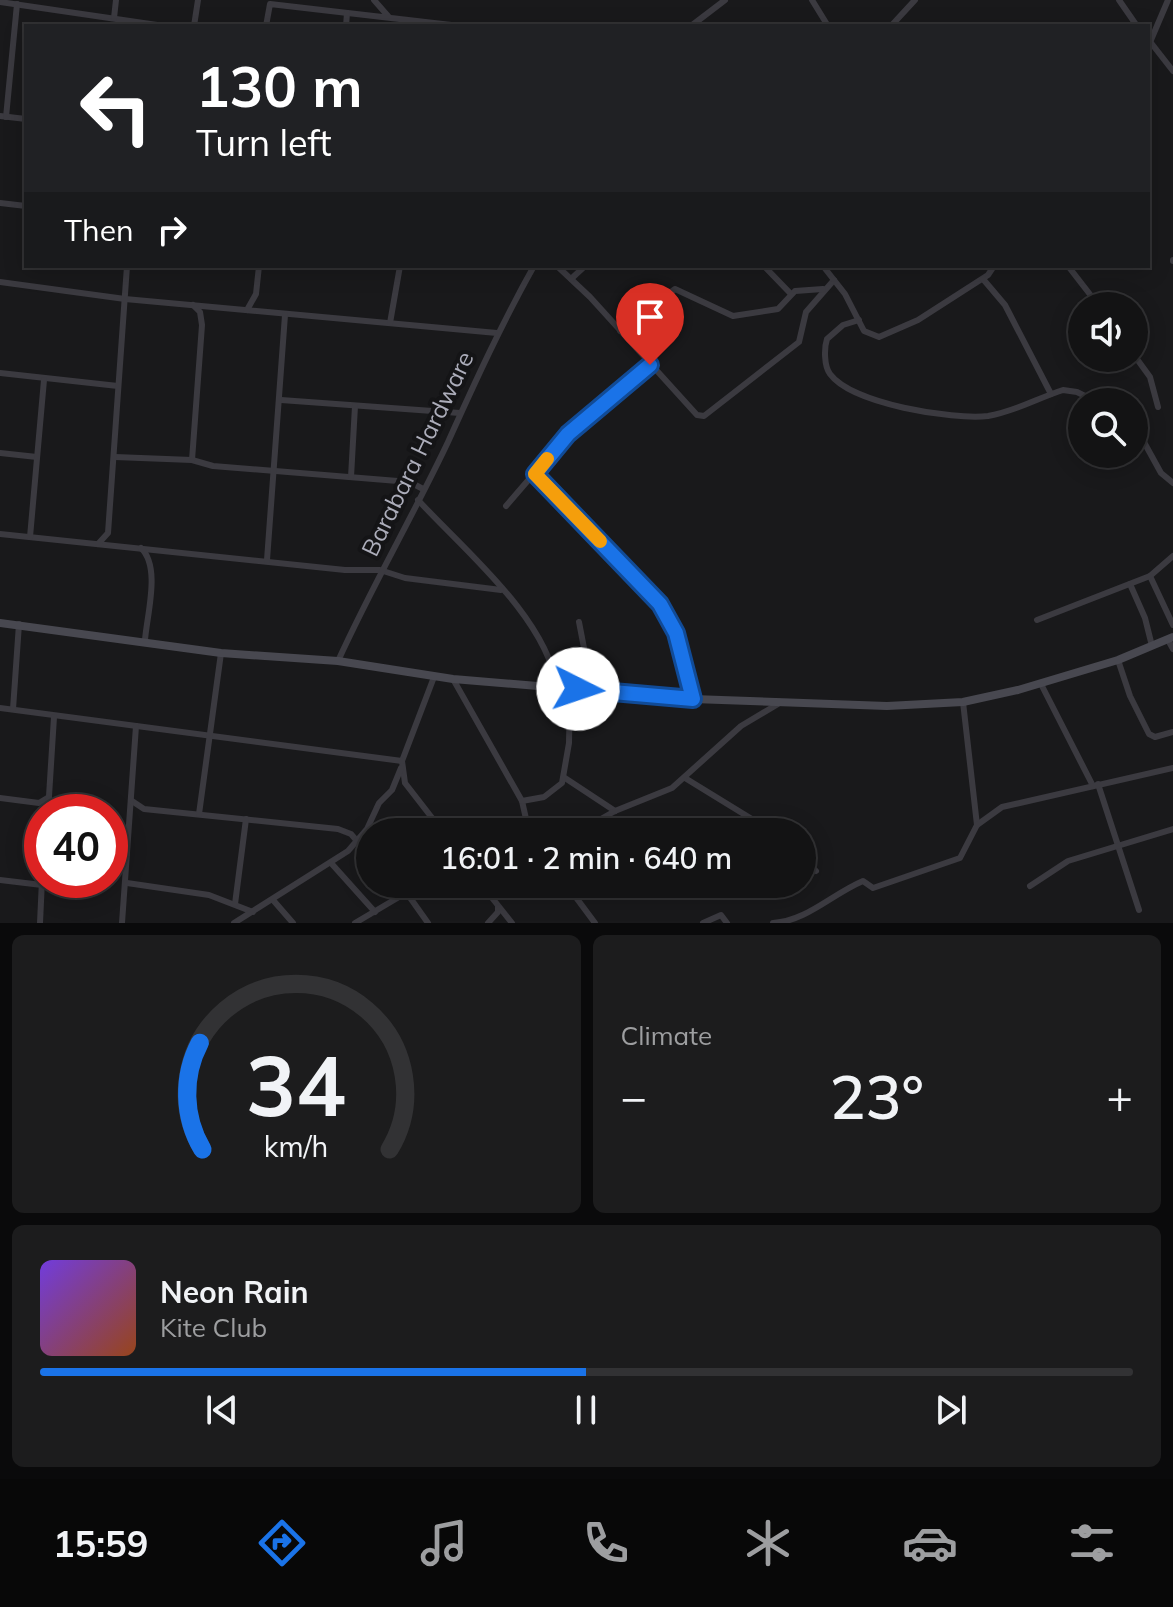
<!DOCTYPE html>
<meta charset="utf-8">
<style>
body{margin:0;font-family:Mulish,sans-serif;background:#1c1c1d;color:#f1f3f6;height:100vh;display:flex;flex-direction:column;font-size:30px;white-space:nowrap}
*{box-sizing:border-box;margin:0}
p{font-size:26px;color:#9d9ea0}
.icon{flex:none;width:44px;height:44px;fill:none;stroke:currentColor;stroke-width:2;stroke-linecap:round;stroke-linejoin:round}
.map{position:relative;height:923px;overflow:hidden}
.panel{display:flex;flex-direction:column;gap:12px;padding:12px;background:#0a0a0b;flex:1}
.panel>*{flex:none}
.top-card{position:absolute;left:24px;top:24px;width:1126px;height:244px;border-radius:0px;box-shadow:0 4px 20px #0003,0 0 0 2px #323234;background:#202124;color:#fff;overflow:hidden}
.buttons{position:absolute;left:1068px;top:292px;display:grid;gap:16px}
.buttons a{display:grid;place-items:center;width:80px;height:80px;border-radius:50%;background:#131314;box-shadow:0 4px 20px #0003,0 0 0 2px #323234;font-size:40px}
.speed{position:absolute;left:24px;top:794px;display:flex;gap:16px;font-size:40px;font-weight:700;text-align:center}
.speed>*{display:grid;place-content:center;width:104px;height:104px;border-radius:50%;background:#131314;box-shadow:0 4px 20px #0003,0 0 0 2px #323234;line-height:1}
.speed .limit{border:12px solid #d22;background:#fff;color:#111}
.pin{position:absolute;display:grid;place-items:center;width:68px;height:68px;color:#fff;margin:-82px -34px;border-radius:50% 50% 50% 0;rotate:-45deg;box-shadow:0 0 8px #0007}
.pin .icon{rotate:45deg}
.me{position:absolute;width:88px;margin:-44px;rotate:94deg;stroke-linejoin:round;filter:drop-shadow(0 0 6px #0008)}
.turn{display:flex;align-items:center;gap:28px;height:168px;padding:0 40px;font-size:36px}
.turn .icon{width:104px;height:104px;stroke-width:2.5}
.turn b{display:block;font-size:56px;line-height:68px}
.then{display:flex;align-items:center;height:76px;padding:0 40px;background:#0003;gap:16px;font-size:30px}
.big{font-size:60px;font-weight:600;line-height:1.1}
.panel .widget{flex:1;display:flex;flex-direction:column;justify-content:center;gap:12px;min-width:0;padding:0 28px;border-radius:12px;background:#1c1c1d}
.panel .dial{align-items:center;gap:0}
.dial svg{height:208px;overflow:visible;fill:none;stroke:#323234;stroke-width:7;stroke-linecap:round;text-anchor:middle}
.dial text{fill:#f1f3f6;stroke:none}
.song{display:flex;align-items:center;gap:24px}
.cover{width:96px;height:96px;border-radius:12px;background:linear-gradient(135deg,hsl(260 70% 55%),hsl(20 70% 35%))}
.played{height:8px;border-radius:4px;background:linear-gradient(90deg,#1a73e8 50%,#323234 50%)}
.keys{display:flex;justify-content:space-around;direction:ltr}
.heat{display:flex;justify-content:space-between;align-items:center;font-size:44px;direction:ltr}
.panel .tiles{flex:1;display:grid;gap:12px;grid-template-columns:1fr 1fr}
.widget:last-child{grid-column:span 2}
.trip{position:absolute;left:356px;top:818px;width:460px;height:80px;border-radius:40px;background:#131314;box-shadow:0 4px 20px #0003,0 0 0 2px #323234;font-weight:600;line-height:80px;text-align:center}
.tabs{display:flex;height:128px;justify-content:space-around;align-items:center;background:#080808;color:#9d9ea0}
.tabs .icon{width:56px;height:56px}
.tabs .selected{color:#1a73e8}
.tabs b{font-size:36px;color:#f1f3f6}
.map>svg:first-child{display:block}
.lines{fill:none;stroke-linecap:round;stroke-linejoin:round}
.street{stroke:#3b3a40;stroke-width:6}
.secondary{stroke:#484850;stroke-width:8}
.route-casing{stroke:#114b97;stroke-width:20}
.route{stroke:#1a73e8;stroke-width:14}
.slow{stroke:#f59e0b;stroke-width:14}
.labels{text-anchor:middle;stroke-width:8;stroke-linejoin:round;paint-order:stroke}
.street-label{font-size:24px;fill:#acadba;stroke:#141416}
</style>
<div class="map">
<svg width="1173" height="923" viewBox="0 0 1173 923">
<rect width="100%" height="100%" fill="#19191b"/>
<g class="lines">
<g class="street">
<polyline points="374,0 388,16"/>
<polyline points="812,0 828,26"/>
<polyline points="1119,0 1137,26"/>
<polyline points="0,2 164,26"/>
<polyline points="114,18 116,0"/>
<polyline points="194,26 198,0"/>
<polyline points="266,26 270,4 460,26"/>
<polyline points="346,26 347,13"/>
<polyline points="691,26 725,0"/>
<polyline points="891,26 915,0"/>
<polyline points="1148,39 1173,71"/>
<polyline points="1148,47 1168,0"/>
<polyline points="0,116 26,119"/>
<polyline points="6,117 17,4"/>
<polyline points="0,203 26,206"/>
<polyline points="1173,260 1173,261"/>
<polyline points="557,266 590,297 697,415 704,416 799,342 806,312 834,280"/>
<polyline points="764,266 791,294"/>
<polyline points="823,266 845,294 864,331 879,337 918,320 988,275 994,266"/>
<polyline points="1068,266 1099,306"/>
<polyline points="571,279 585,266"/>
<polyline points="983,279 1005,305 1051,394"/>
<polyline points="0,282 125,299 497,333"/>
<polyline points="247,310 256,294 259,266"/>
<path d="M 859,320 L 843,325 L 827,339 C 824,348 824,366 830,374 C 852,404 952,420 988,416 C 1014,412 1038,398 1063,390 L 1077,392 L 1097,402"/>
<polyline points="390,323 400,266"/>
<polyline points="620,331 675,289 733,316 778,309 795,291 823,289"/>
<polyline points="1134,355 1150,377 1158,407"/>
<polyline points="0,373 118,386"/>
<polyline points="281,400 460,413"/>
<polyline points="1134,424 1161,473 1173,483"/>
<polyline points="0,453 37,457"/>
<polyline points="115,457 192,460 213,466 410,482 423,489"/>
<polyline points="192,460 202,325 200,312 193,305"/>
<polyline points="535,474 660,604 676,633 693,699"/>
<polyline points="351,477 355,406"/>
<path d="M 418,500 C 465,551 546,617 557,687"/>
<polyline points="506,506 568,434 650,365"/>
<polyline points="0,534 345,570 380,570 405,578 501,590"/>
<polyline points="30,537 44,380"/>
<polyline points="98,544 108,533 127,266"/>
<path d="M 141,548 C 161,567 147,614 145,640"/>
<polyline points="267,560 285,315"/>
<polyline points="1150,576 1173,625"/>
<polyline points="1130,584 1145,618 1152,646"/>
<polyline points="1037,620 1150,576 1173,556"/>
<polyline points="1168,640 1173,649"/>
<polyline points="1118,660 1130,696 1149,734 1155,737 1173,732"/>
<path d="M 338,661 C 372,586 413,516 448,442 C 475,382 502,323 534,266"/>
<polyline points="434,677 402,761 405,783 443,832"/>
<polyline points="453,679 522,801 529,832"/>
<polyline points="1041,684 1093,786"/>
<polyline points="578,689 584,648 579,622"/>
<polyline points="963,702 977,825"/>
<polyline points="0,708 402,761"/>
<polyline points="13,709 19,624"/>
<polyline points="565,778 615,811"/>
<polyline points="685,778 773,832"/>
<polyline points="1098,784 1139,910"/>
<polyline points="0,798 39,803 49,797"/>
<polyline points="132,801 144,809 338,829 351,834 357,841"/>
<polyline points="522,801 544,797 562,783 569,743 570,689"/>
<polyline points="48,812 54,717"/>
<polyline points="199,814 221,653"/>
<polyline points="578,832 615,811 672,788 741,726 778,704"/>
<polyline points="802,857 816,871"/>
<polyline points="331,863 375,912"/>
<polyline points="0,880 42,885"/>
<polyline points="127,883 209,895 253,912"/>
<polyline points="481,884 512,923"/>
<polyline points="566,884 595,923"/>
<polyline points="1030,886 1068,861 1173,829"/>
<polyline points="406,892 428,923"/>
<polyline points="273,900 293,923"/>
<polyline points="235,904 246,819"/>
<polyline points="40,923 42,880"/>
<polyline points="122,923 136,726"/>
<polyline points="234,923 348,851 367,829 379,803 392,790 401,768"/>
<polyline points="355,923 421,884"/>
<polyline points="488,923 498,912 498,907"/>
<polyline points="703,923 721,915 727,923"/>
<path d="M 773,923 C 807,921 832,894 863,881 L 873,888 L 960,858 L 977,825 L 1002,807 L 1173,768"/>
</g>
<polyline class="secondary" points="0,623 221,653 338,661 453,679 693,699 887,706 963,702 1018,690 1118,660 1173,637"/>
</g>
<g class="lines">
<defs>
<polyline id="route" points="578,689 693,699 676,633 660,604 535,474 568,434 650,365"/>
</defs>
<use href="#route" class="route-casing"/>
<use href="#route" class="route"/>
<polyline class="slow" points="547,459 535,474 600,541"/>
</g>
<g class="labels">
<g class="street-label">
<text transform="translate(418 454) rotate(-64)" y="8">Barabara Hardware</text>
</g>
</g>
</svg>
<div class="buttons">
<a><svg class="icon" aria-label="sound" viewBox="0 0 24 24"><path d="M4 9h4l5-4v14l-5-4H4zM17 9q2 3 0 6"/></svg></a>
<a><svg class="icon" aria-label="search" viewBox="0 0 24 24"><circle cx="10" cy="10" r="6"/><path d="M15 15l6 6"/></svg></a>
</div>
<div class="speed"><div class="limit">40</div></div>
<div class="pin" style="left:650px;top:365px;background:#d93025"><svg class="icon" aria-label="arrive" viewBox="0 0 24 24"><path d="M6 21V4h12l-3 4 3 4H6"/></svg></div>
<svg class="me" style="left:578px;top:689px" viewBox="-20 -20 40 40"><circle r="19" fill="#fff"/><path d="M0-13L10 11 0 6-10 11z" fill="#1a73e8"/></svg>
<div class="trip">16:01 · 2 min · 640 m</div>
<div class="top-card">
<div class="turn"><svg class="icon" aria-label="left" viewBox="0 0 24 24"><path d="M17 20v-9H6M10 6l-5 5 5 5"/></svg><div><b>130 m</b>Turn left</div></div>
<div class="then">Then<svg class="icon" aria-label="right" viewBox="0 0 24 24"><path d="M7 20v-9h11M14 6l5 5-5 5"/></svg></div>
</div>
</div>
<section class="panel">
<div class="tiles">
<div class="widget dial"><svg viewBox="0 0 100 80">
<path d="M14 69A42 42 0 1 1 86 69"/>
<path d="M14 69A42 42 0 0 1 13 28" stroke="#1a73e8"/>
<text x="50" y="56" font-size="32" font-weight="700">34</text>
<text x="50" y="72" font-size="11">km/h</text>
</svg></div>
<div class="widget"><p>Climate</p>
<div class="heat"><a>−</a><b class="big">23°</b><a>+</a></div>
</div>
<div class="widget">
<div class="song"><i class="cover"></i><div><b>Neon Rain</b><p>Kite Club</p></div></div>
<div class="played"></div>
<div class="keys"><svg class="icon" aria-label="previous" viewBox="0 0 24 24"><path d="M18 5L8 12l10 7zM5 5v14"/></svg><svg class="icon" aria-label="pause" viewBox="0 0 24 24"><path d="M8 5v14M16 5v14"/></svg><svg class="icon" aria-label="next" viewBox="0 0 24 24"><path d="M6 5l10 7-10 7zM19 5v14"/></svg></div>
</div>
</div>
</section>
<nav class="tabs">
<b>15:59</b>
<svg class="icon selected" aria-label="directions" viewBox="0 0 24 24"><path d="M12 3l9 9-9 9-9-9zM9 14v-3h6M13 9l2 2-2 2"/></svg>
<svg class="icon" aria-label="music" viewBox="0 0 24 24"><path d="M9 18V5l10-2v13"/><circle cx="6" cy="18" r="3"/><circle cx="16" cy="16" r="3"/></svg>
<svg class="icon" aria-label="phone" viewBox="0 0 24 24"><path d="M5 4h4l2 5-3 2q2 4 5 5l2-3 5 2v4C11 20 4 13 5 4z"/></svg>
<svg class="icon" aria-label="climate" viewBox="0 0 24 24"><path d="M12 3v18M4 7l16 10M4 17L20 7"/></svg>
<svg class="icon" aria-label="car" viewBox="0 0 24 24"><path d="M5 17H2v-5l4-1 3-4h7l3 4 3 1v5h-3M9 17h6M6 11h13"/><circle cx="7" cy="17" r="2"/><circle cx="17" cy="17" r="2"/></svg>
<svg class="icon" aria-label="filters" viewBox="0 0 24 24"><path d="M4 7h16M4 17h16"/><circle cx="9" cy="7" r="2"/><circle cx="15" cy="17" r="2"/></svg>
</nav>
